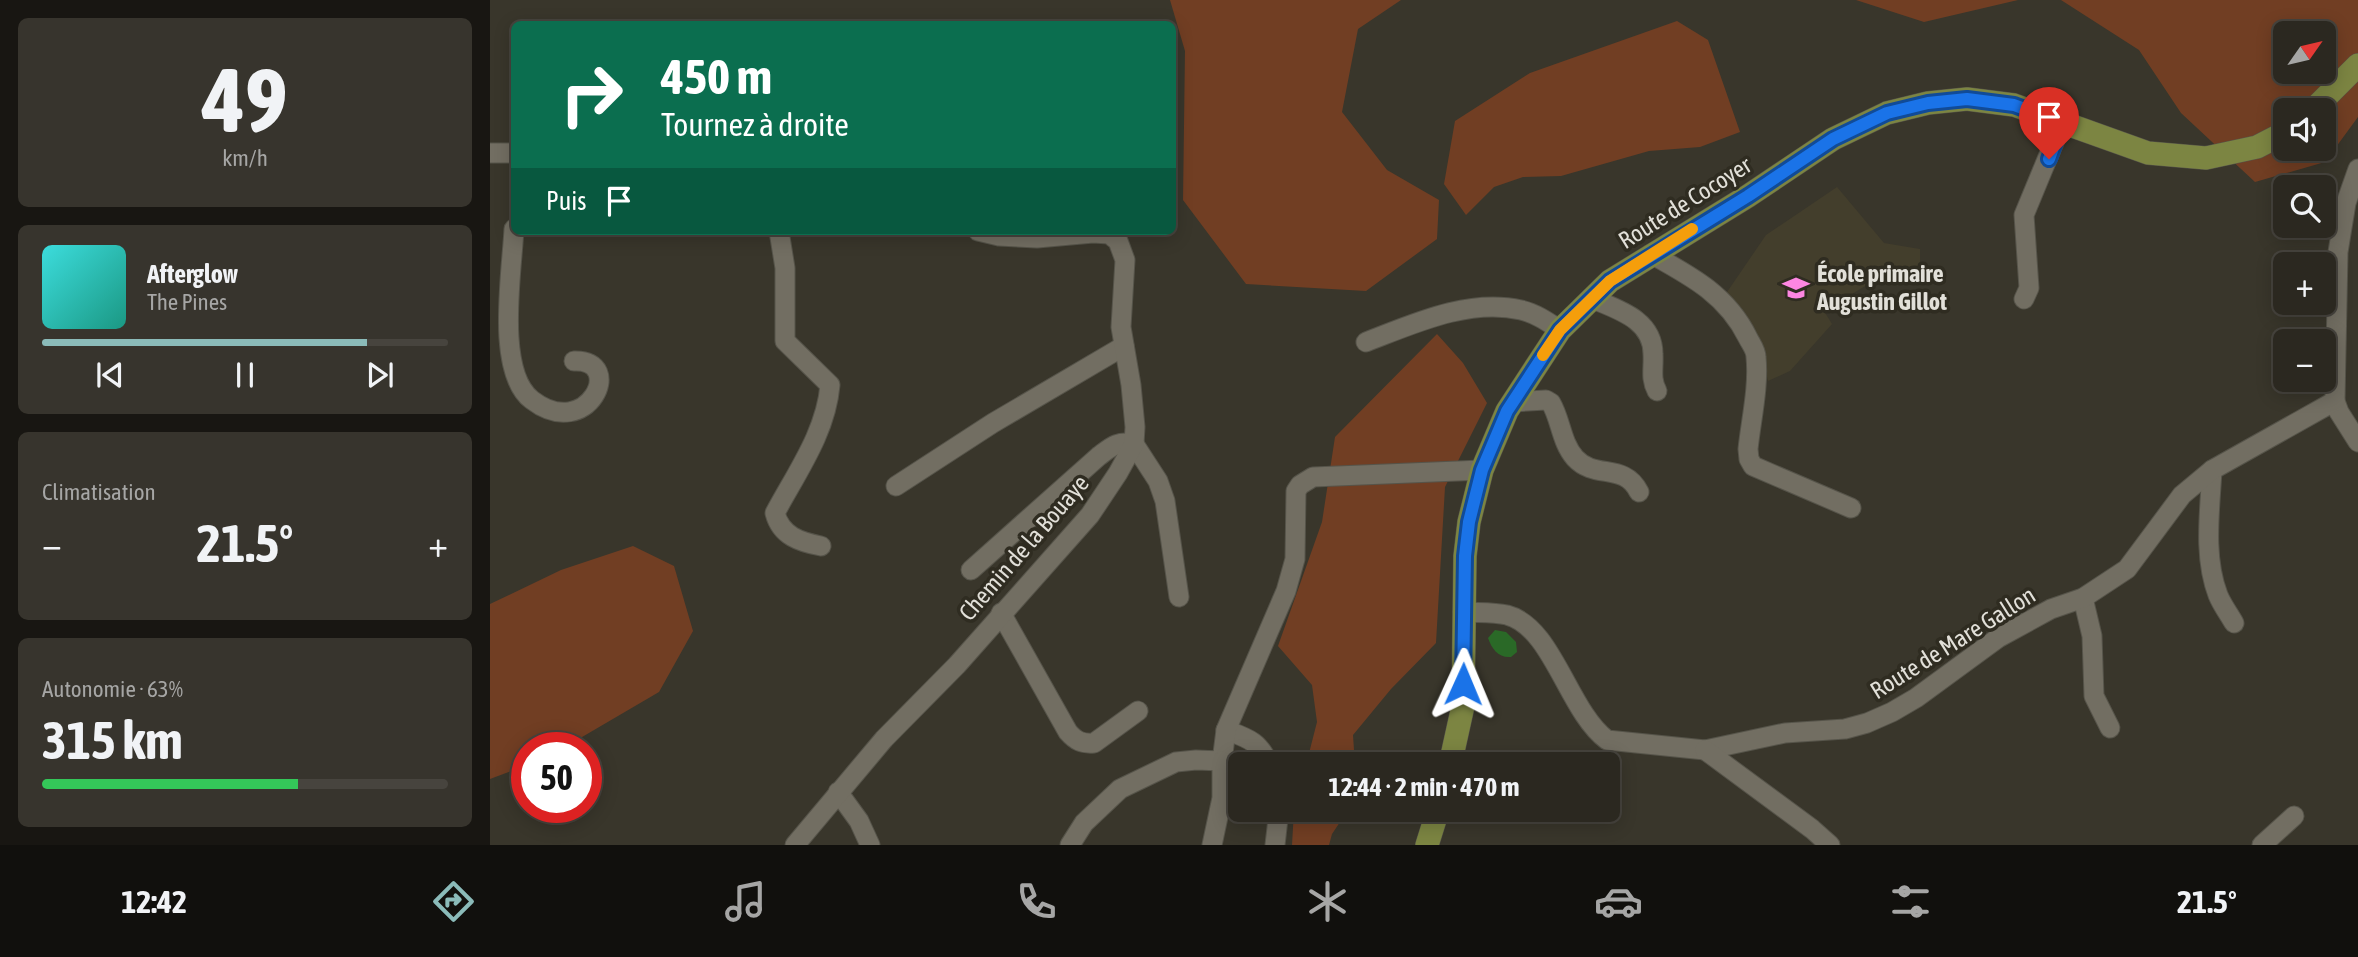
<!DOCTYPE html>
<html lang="fr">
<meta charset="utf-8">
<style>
body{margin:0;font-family:"Asap Condensed",sans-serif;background:#37342d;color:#f1f3f6;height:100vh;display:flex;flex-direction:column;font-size:26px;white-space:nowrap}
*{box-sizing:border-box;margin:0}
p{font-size:23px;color:#a6a6a5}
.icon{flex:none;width:38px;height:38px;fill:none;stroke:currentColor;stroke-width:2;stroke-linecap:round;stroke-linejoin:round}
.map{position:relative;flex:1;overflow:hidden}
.details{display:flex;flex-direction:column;gap:18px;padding:18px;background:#181612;width:490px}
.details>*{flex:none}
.guide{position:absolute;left:21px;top:21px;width:665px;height:214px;border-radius:10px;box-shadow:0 4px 18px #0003,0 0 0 2px #47443e;background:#0b6e4f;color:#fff;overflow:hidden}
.needle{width:46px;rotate:56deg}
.buttons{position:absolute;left:1783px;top:21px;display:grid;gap:14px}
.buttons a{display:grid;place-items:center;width:63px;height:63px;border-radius:10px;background:#2b2820;box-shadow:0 4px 18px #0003,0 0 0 2px #47443e;font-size:35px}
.speed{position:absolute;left:21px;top:732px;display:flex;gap:14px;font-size:35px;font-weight:700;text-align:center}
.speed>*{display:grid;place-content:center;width:91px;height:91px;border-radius:50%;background:#2b2820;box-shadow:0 4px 18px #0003,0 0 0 2px #47443e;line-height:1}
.speed .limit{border:10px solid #d22;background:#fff;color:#111}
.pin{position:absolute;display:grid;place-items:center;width:60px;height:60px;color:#fff;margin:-72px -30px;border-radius:50% 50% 50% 0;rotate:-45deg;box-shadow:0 0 7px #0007}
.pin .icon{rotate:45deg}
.me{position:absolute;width:77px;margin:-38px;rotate:1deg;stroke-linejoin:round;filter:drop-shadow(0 0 5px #0008)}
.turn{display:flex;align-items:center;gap:24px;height:147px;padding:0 35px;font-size:32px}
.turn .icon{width:91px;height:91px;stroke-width:2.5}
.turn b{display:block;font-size:49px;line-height:60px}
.then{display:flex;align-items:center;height:66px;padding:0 35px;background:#0003;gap:14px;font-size:26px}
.big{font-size:52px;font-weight:700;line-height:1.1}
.details .tile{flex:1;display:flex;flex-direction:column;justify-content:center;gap:10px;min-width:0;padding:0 24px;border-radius:10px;background:#37342d}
.details .dial{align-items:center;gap:0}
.dial b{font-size:91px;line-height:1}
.song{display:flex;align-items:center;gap:21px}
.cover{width:84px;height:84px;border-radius:10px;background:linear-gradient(135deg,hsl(180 70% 55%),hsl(170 70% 35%))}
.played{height:7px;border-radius:4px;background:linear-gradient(90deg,#8bbbb9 80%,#47443e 80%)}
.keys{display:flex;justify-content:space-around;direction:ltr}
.heat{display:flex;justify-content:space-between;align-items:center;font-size:38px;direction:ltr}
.charge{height:10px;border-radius:5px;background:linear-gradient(90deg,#34c759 63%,#47443e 0)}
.trip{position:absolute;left:738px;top:752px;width:392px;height:70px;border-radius:10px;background:#2b2820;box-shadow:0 4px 18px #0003,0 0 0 2px #47443e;font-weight:700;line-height:70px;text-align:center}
.menu{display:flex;height:112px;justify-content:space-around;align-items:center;background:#11100d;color:#a6a6a5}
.menu .icon{width:49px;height:49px}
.menu .selected{color:#8bbbb9}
.menu b{font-size:32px;color:#f1f3f6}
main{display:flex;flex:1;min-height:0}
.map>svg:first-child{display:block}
.built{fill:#433e2c}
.green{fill:#713e23;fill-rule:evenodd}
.water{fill:#2a6927}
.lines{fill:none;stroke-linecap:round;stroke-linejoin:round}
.minor-casing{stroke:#56544a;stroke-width:21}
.major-casing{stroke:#56544a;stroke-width:24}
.minor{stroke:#726e62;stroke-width:19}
.major{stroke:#7c8542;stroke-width:23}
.route-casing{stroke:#114b97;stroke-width:18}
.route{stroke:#1a73e8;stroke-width:12}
.slow{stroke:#f59e0b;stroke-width:12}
.labels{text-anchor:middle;stroke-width:7;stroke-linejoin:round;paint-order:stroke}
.street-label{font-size:24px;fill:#e2e0d9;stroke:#2f2c21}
.poi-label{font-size:24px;font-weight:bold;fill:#e2e0d9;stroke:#2f2c21;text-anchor:start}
</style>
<main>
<section class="details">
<div class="tile dial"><b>49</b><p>km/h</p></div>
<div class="tile">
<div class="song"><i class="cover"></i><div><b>Afterglow</b><p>The Pines</p></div></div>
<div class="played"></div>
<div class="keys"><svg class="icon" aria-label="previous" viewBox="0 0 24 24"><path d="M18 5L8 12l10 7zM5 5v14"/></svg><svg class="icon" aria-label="pause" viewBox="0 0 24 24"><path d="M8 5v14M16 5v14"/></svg><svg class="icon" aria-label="next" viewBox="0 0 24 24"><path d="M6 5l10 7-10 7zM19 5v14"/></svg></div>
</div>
<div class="tile"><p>Climatisation</p>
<div class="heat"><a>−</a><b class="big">21.5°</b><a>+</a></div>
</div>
<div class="tile"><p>Autonomie · 63%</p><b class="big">315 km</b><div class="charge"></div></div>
</section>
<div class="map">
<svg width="1868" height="845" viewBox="0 0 1868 845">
<rect width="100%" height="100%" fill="#39362b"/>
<polygon class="built" points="1347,187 1394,243 1430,249 1430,281 1395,274 1334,311 1342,324 1300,371 1278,381 1271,353 1235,295 1276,235"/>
<g class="green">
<polygon points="680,0 911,0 868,29 852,112 897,170 949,200 947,239 876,291 756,284 693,200 695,51"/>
<polygon points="1366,0 1528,0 1434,22"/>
<path d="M 1571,0 L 1868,0 L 1868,117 L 1835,162 L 1765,182 L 1691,113 L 1649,50 ZM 1796,33 L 1834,33 L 1834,72 L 1796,72 ZM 1796,110 L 1834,110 L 1834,149 L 1796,149 Z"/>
<polygon points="1187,21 1218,40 1250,132 1210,147 1159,151 1071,176 1033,177 1004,187 976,215 954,184 965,121 1040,73"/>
<polygon points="947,334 973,363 997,403 955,487 946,643 901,689 863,735 865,765 816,765 827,722 822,685 788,646 832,522 845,437"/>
<polygon points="143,546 184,566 203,631 169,692 75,747 37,747 37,765 0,779 0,604 71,570"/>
<polygon points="804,810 858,810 842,834 839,845 802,845"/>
</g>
<path class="water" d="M 1005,630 L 1016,632 L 1026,642 L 1027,652 L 1021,657 C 1008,658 1002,649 998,638 Z"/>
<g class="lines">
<defs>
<g id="minor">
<polyline points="0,153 24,153"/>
<polyline points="1868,169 1856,203 1848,252 1845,401 1849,412 1868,442"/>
<path d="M 24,229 C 22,271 5,372 42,400 C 98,443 137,359 84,361"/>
<path d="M 289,231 L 295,268 L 295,341 L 340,385 C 336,432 307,472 285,513 C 291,536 310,542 331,546"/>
<path d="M 1161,254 C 1201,276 1237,295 1258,338 C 1261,344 1266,350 1266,357 C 1269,387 1261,420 1258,449 L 1259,459 L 1263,466 L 1361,508"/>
<path d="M 1103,299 C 1129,310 1163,320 1163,354 C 1164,368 1160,378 1167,391"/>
<polyline points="1534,299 1539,288 1534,215 1572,123"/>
<path d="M 876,342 C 923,324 978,298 1031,310 C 1045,313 1058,322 1070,330"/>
<path d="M 1023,402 L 1056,400 L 1061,403 C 1071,420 1071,442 1085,458 C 1105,480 1134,462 1149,492"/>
<path d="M 1722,470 C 1720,510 1713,556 1728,595 C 1732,605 1739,614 1744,623"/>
<polyline points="406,486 503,423 634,346"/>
<path d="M 481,570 L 609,456 C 621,447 628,440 644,444 L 668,481 L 675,501 L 689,597"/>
<polyline points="1593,598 1602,636 1604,696 1620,728"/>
<path d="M 973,612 C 987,613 1003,612 1017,615 C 1063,627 1078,711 1117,740 L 1215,750 L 1295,733 L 1355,729 L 1377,723 L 1402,712 L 1426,698 L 1508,638 L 1561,609 L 1593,598 L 1637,569 L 1692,495 L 1722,470 L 1845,401"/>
<path d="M 511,613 L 578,732 C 586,741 592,744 604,743 L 648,711"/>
<path d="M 736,730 C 760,739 768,741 780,765"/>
<polyline points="1215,750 1322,829 1340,845"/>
<polyline points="348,792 369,821 380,845"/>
<polyline points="305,845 394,739 467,665 600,515 628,473 644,444 645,427 641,385 631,327 635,260 628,241 619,234 603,233 547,238 509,236 488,231"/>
<polyline points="580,845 594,823 630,789 686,762 706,760 732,761 736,730 796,591 805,559 806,491 810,485 823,477 992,470"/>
<polyline points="722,845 732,798 732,761"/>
<polyline points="785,845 789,810"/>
<polyline points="1772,845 1804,816"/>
</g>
<g id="major">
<polyline points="1823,110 1868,65"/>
<polyline points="960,765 973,706 975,556 979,522 992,470 1017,411 1070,330 1120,281 1258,196 1343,139 1397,113 1438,103 1477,99 1524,105 1658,153 1716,158 1767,147 1796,132"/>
<polyline points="937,845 948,810"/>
</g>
</defs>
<use href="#minor" class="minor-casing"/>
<use href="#major" class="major-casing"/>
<use href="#minor" class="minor"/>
<use href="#major" class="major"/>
</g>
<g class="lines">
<defs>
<polyline id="route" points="973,684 975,556 979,522 992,470 1017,411 1070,330 1120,281 1258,196 1343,139 1397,113 1438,103 1477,99 1524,105 1572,123 1559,159"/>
</defs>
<use href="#route" class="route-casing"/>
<use href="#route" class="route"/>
<polyline class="slow" points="1053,355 1070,330 1120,281 1202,229"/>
</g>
<defs>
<symbol id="school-bare" viewBox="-9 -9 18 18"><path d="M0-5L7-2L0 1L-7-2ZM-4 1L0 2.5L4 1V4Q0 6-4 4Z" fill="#fd86e2" stroke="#2f2c21" stroke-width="2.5" paint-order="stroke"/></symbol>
</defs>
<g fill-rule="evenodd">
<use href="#school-bare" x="1287" y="269" width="38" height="38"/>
</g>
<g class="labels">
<g class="street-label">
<text transform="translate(1195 203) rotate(-32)" y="8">Route de Cocoyer</text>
<text transform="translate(534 548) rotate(-49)" y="8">Chemin de la Bouaye</text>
<text transform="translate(1463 643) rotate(-32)" y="8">Route de Mare Gallon</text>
</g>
<g class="poi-label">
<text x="1327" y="282">École primaire<tspan x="1327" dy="28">Augustin Gillot</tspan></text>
</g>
</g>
</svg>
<div class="buttons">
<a><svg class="needle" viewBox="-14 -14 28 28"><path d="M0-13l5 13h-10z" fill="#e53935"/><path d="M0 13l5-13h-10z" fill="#a6a6a5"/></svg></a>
<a><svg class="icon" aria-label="sound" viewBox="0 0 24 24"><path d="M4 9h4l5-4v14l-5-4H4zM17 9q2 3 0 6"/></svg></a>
<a><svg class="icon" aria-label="search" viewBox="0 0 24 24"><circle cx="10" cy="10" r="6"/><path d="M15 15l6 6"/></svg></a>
<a>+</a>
<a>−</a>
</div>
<div class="speed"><div class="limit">50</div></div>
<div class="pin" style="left:1559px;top:159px;background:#d93025"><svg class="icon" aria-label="arrive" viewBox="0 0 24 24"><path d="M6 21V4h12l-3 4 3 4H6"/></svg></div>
<svg class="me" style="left:973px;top:684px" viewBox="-20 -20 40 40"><path d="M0-17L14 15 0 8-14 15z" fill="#1a73e8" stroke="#fff" stroke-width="4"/></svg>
<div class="trip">12:44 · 2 min · 470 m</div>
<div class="guide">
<div class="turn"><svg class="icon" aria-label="right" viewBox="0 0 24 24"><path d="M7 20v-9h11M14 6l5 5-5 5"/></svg><div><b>450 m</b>Tournez à droite</div></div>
<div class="then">Puis<svg class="icon" aria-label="arrive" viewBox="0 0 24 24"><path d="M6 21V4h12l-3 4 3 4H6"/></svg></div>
</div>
</div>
</main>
<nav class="menu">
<b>12:42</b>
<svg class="icon selected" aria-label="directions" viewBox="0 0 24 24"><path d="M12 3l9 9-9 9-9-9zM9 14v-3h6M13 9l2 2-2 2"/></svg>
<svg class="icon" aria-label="music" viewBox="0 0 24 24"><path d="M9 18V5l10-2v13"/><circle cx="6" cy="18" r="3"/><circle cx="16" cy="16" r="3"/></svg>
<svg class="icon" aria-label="phone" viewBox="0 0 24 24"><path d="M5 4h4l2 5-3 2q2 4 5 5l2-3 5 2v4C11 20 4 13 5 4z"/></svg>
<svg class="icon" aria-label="climate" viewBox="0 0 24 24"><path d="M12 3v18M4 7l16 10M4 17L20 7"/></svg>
<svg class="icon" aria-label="car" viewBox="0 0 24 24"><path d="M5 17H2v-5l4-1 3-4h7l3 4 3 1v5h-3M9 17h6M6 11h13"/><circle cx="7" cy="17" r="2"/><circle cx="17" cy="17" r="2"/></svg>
<svg class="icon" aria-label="filters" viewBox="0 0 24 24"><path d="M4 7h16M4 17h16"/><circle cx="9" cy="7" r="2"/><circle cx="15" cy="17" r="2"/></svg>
<b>21.5°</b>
</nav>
